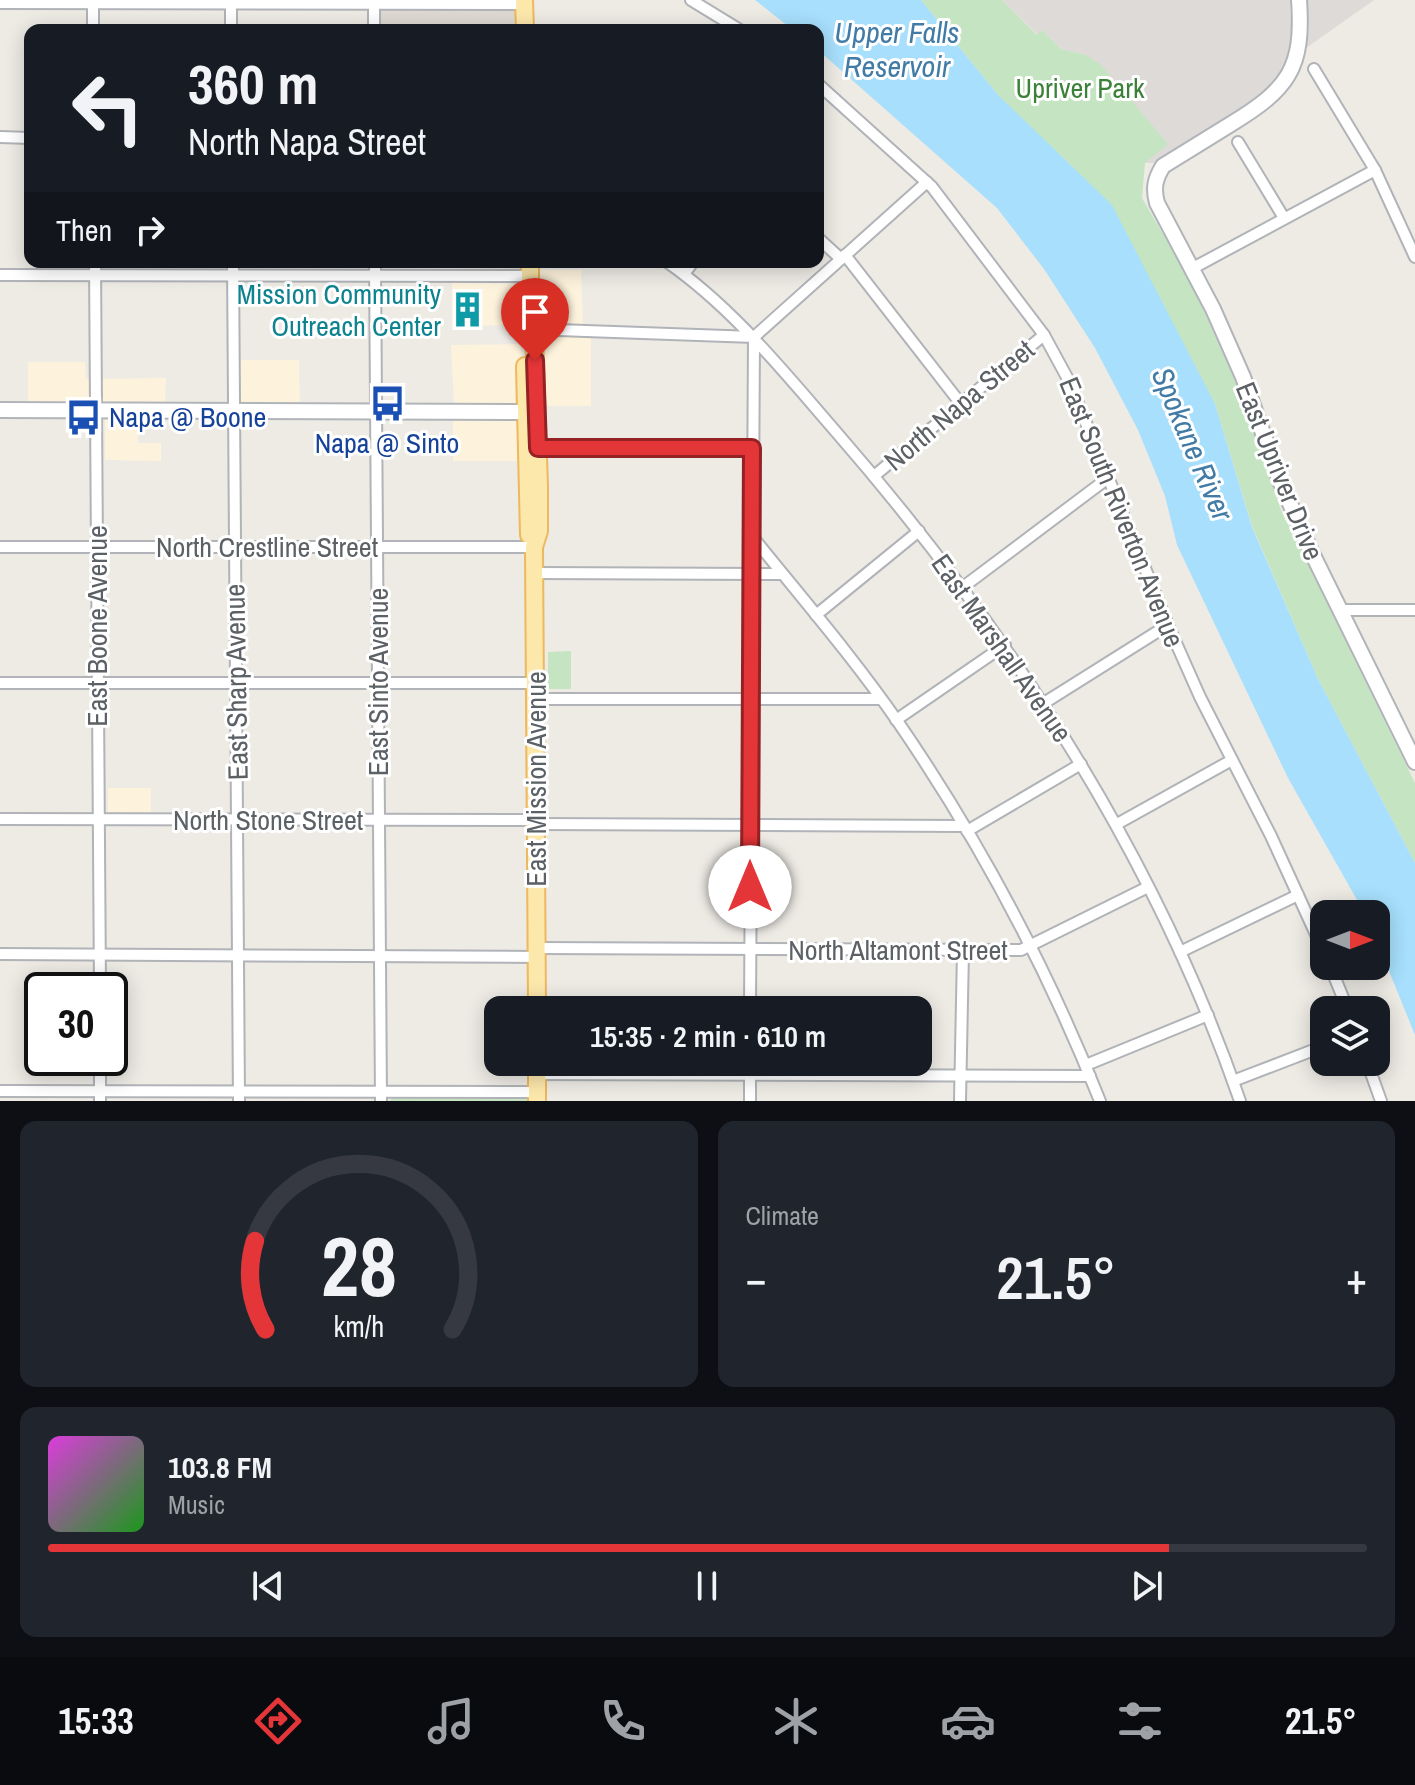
<!DOCTYPE html>
<meta charset="utf-8">
<style>
body{margin:0;font-family:"Archivo Narrow",sans-serif;background:#20242c;color:#f1f3f6;height:100vh;display:flex;flex-direction:column;font-size:30px;white-space:nowrap}
*{box-sizing:border-box;margin:0}
p{font-size:26px;color:#9ea1a6}
.icon{flex:none;width:44px;height:44px;fill:none;stroke:currentColor;stroke-width:2;stroke-linecap:round;stroke-linejoin:round}
.map{position:relative;height:1101px;overflow:hidden}
.drawer{display:flex;flex-direction:column;gap:20px;padding:20px;background:#0d0f14;flex:1}
.drawer>*{flex:none}
.guide{position:absolute;left:24px;top:24px;width:800px;height:244px;border-radius:16px;box-shadow:0 4px 20px #0003;background:#171b24;color:#f1f3f6;overflow:hidden}
.needle{width:52px;rotate:90deg}
.controls{position:absolute;left:1310px;top:900px;display:grid;gap:16px}
.controls a{display:grid;place-items:center;width:80px;height:80px;border-radius:16px;background:#171b24;box-shadow:0 4px 20px #0003;font-size:40px}
.speed{position:absolute;left:24px;top:972px;display:flex;gap:16px;font-size:40px;font-weight:700;text-align:center}
.speed>*{display:grid;place-content:center;width:104px;height:104px;border-radius:50%;background:#171b24;box-shadow:0 4px 20px #0003;line-height:1}
.speed .limit{border:4px solid #111;border-radius:12px;background:#fff;color:#111}
.pin{position:absolute;display:grid;place-items:center;width:68px;height:68px;color:#fff;margin:-82px -34px;border-radius:50% 50% 50% 0;rotate:-45deg;box-shadow:0 0 8px #0007}
.pin .icon{rotate:45deg}
.me{position:absolute;width:88px;margin:-44px;rotate:0deg;stroke-linejoin:round;filter:drop-shadow(0 0 6px #0008)}
.turn{display:flex;align-items:center;gap:28px;height:168px;padding:0 32px;font-size:36px}
.turn .icon{width:104px;height:104px;stroke-width:2.5}
.turn b{display:block;font-size:56px;line-height:68px}
.then{display:flex;align-items:center;height:76px;padding:0 32px;background:#0003;gap:16px;font-size:30px}
.big{font-size:60px;font-weight:600;line-height:1.1}
.drawer .widget{flex:1;display:flex;flex-direction:column;justify-content:center;gap:12px;min-width:0;padding:0 28px;border-radius:16px;background:#20242c}
.drawer .dial{align-items:center;gap:0}
.dial svg{height:208px;overflow:visible;fill:none;stroke:#363941;stroke-width:7;stroke-linecap:round;text-anchor:middle}
.dial text{fill:#f1f3f6;stroke:none}
.song{display:flex;align-items:center;gap:24px}
.cover{width:96px;height:96px;border-radius:12px;background:linear-gradient(135deg,hsl(300 70% 55%),hsl(120 70% 35%))}
.played{height:8px;border-radius:4px;background:linear-gradient(90deg,#e43538 85%,#363941 85%)}
.keys{display:flex;justify-content:space-around;direction:ltr}
.heat{display:flex;justify-content:space-between;align-items:center;font-size:44px;direction:ltr}
.drawer .tiles{flex:1;display:grid;gap:20px;grid-template-columns:1fr 1fr}
.widget:last-child{grid-column:span 2}
.trip{position:absolute;left:484px;top:996px;width:448px;height:80px;border-radius:16px;background:#171b24;box-shadow:0 4px 20px #0003;font-weight:600;line-height:80px;text-align:center}
.tabs{display:flex;height:128px;justify-content:space-around;align-items:center;background:#090b0e;color:#9ea1a6}
.tabs .icon{width:56px;height:56px}
.tabs .on{color:#e43538}
.tabs b{font-size:36px;color:#f1f3f6}
.map>svg:first-child{display:block}
.commercial{fill:#fdf2db}
.industrial{fill:#dddad7}
.education{fill:#dedad3}
.green{fill:#c5e5c2}
.water{fill:#a7dffc}
.lines{fill:none;stroke-linecap:round;stroke-linejoin:round}
.street-casing{stroke:#b0b3b7;stroke-width:14}
.secondary-casing{stroke:#b1b5b9;stroke-width:18}
.primary-casing{stroke:#edb85f;stroke-width:20}
.street{stroke:#fff;stroke-width:10}
.secondary{stroke:#fff;stroke-width:14}
.primary{stroke:#fde8ac;stroke-width:16}
.route-casing{stroke:#942224;stroke-width:20}
.route{stroke:#e43538;stroke-width:14}
.labels{text-anchor:middle;stroke-width:6;stroke-linejoin:round;paint-order:stroke}
.park-label{font-size:28px;fill:#3b8137;stroke:#fff}
.culture-label{font-size:28px;fill:#0d838f;stroke:#fff;text-anchor:end}
.street-label{font-size:28px;fill:#5c6165;stroke:#fff}
.transit-label{font-size:28px;fill:#164399;stroke:#fff;text-anchor:start}
.water-label{font-size:30px;font-style:italic;fill:#417ba6;stroke:#fff}
</style>
<div class="map">
<svg width="1415" height="1101" viewBox="0 0 1415 1101">
<rect width="100%" height="100%" fill="#eeebe5"/>
<g class="commercial">
<polygon points="537,270 581,270 583,326 541,323 539,317"/>
<polygon points="452,283 520,284 522,325 452,326"/>
<polygon points="548,336 591,337 591,406 542,406 540,340"/>
<polygon points="521,344 520,394 515,403 454,404 451,345"/>
<polygon points="238,360 299,360 300,405 238,406"/>
<polygon points="28,362 85,362 86,379 166,378 165,405 28,404"/>
<polygon points="105,416 138,416 138,443 161,443 161,461 105,460"/>
<polygon points="511,419 519,424 521,461 453,461 453,420"/>
<rect x="108" y="788" width="43" height="25"/>
</g>
<g class="industrial">
<polygon points="1002,0 1290,0 1292,48 1287,65 1276,83 1249,106 1156,163 1145,163 1086,55 1061,49 1042,30 1038,35"/>
<polygon points="1307,0 1374,0 1306,48 1309,28"/>
</g>
<g class="education">
<polygon points="381,8 517,9 517,30 381,30"/>
<polygon points="382,262 522,262 522,269 382,267"/>
</g>
<g class="green">
<polygon points="921,0 1002,0 1037,35 1042,30 1061,49 1086,55 1101,65 1168,144 1145,163 1142,198 1191,282 1238,388 1281,510 1415,783 1415,863 1318,679 1252,526 1215,404 998,95"/>
<polygon points="571,651 571,689 548,689 548,652"/>
<polygon points="394,1097 526,1098 529,1101 389,1101"/>
</g>
<polygon class="water" points="755,0 921,0 998,95 1112,205 1215,404 1252,527 1318,679 1415,863 1415,1035 1376,939 1376,914 1365,914 1288,778 1177,545 1165,496 1138,430 1095,348 1044,269 997,208 818,50 818,30 793,30"/>
<g class="lines">
<defs>
<g id="street">
<polyline points="93,0 93,30"/>
<polyline points="231,0 231,30"/>
<polyline points="374,0 374,30"/>
<polyline points="691,0 740,30"/>
<polyline points="0,3 525,4"/>
<polyline points="1314,69 1375,170 1415,257"/>
<polyline points="818,84 932,187 1044,335 1069,381 1168,625 1200,697 1271,836 1324,952"/>
<polyline points="0,137 30,138"/>
<polyline points="1238,142 1284,218"/>
<polyline points="818,238 841,259"/>
<polyline points="845,255 961,404"/>
<polyline points="95,262 100,990"/>
<polyline points="233,262 239,1101"/>
<polyline points="375,262 381,1101"/>
<path d="M 667,262 C 733,308 784,372 837,433 C 1009,631 1154,852 1240,1101"/>
<polyline points="1193,268 1375,170"/>
<polyline points="684,274 693,262"/>
<polyline points="0,275 530,276"/>
<polyline points="530,329 754,337 927,182"/>
<polyline points="538,448 752,448"/>
<polyline points="874,476 1044,335"/>
<path d="M 752,536 C 801,597 853,657 898,722 C 979,840 1047,968 1100,1101"/>
<polyline points="0,547 534,547"/>
<polyline points="534,573 782,574"/>
<polyline points="963,587 1108,478"/>
<polyline points="1340,610 1415,610"/>
<polyline points="816,615 919,531"/>
<polyline points="0,683 536,683"/>
<polyline points="536,699 880,699"/>
<polyline points="1044,703 1168,625"/>
<polyline points="896,720 1005,645"/>
<polyline points="0,819 536,820"/>
<polyline points="536,824 964,826"/>
<polyline points="1117,824 1232,760"/>
<polyline points="967,831 1081,764"/>
<polyline points="537,948 1021,950 1148,887"/>
<polyline points="1180,952 1298,895"/>
<polyline points="0,954 537,957"/>
<polyline points="1330,966 1348,1010"/>
<polyline points="750,1010 754,337"/>
<polyline points="100,1058 100,1101"/>
<polyline points="1367,1062 1381,1101"/>
<polyline points="1086,1065 1208,1015"/>
<polyline points="537,1074 1090,1076"/>
<polyline points="1233,1081 1324,1046"/>
<polyline points="0,1091 537,1092"/>
<polyline points="750,1101 750,1062"/>
<polyline points="960,1101 963,951"/>
</g>
<g id="secondary">
<path d="M 1299,0 C 1304,69 1288,89 1231,124 C 1208,138 1186,152 1163,166 C 1155,179 1153,188 1157,203 L 1213,309 L 1243,377 L 1280,481 L 1311,551 L 1415,762"/>
<polyline points="0,410 537,412"/>
</g>
<g id="primary">
<polyline points="524,0 525,30"/>
<polyline points="530,262 530,329 534,335 539,487 539,531 534,547 537,1010"/>
<polyline points="525,366 529,535"/>
<polyline points="537,1062 537,1101"/>
</g>
</defs>
<use href="#street" class="street-casing"/>
<use href="#secondary" class="secondary-casing"/>
<use href="#primary" class="primary-casing"/>
<use href="#street" class="street"/>
<use href="#secondary" class="secondary"/>
<use href="#primary" class="primary"/>
</g>
<g class="lines">
<defs>
<polyline id="route" points="535,360 538,448 752,448 750,887"/>
</defs>
<use href="#route" class="route-casing"/>
<use href="#route" class="route"/>
</g>
<defs>
<symbol id="building-bare" viewBox="-9 -9 18 18"><path d="M-4-6H4V6H1V3H-1V6H-4ZM-2.5-4.3h1.7v1.8h-1.7ZM.8-4.3h1.7v1.8H.8ZM-2.5-1h1.7V.8h-1.7ZM.8-1h1.7V.8H.8Z" fill="#0f9aa8" stroke="#fff" stroke-width="2.5" paint-order="stroke"/></symbol>
<symbol id="bus-bare" viewBox="-9 -9 18 18"><path d="M-5-6H5V4H4V6H2V4H-2V6H-4V4H-5ZM-3.5-4V0h7V-4ZM-3.5 1.2v1.5H-2V1.2ZM2 1.2v1.5H3.5V1.2Z" fill="#1a4fb4" stroke="#fff" stroke-width="2.5" paint-order="stroke"/></symbol>
</defs>
<g fill-rule="evenodd">
<use href="#building-bare" x="442" y="284" width="51" height="51"/>
<use href="#bus-bare" x="362" y="378" width="51" height="51"/>
<use href="#bus-bare" x="58" y="392" width="51" height="51"/>
</g>
<g class="labels">
<g class="park-label">
<text x="1080" y="98">Upriver Park</text>
</g>
<g class="culture-label">
<text x="441" y="304">Mission Community<tspan x="441" dy="32">Outreach Center</tspan></text>
</g>
<g class="street-label">
<text transform="translate(959 405) rotate(-40)" y="10">North Napa Street</text>
<text transform="translate(1280 471) rotate(68)" y="10">East Upriver Drive</text>
<text transform="translate(1122 512) rotate(68)" y="10">East South Riverton Avenue</text>
<text x="267" y="557">North Crestline Street</text>
<text transform="translate(97 626) rotate(-90)" y="10">East Boone Avenue</text>
<text transform="translate(1002 648) rotate(55)" y="10">East Marshall Avenue</text>
<text transform="translate(236 682) rotate(-91)" y="10">East Sharp Avenue</text>
<text transform="translate(378 682) rotate(-90)" y="10">East Sinto Avenue</text>
<text transform="translate(536 779) rotate(-90)" y="10">East Mission Avenue</text>
<text x="268" y="830">North Stone Street</text>
<text x="898" y="960">North Altamont Street</text>
</g>
<g class="transit-label">
<text x="109" y="427">Napa @ Boone</text>
<text x="387" y="453" text-anchor="middle">Napa @ Sinto</text>
</g>
<g class="water-label">
<text x="897" y="43">Upper Falls<tspan x="897" dy="34">Reservoir</tspan></text>
<text transform="translate(1192 444) rotate(67)" y="10">Spokane River</text>
</g>
</g>
</svg>
<div class="controls">
<a><svg class="needle" viewBox="-14 -14 28 28"><path d="M0-13l5 13h-10z" fill="#e53935"/><path d="M0 13l5-13h-10z" fill="#9ea1a6"/></svg></a>
<a><svg class="icon" aria-label="layers" viewBox="0 0 24 24"><path d="M12 4l9 5-9 5-9-5zM3 14l9 5 9-5"/></svg></a>
</div>
<div class="speed"><div class="limit">30</div></div>
<div class="pin" style="left:535px;top:360px;background:#d93025"><svg class="icon" aria-label="arrive" viewBox="0 0 24 24"><path d="M6 21V4h12l-3 4 3 4H6"/></svg></div>
<svg class="me" style="left:750px;top:887px" viewBox="-20 -20 40 40"><circle r="19" fill="#fff"/><path d="M0-13L10 11 0 6-10 11z" fill="#e43538"/></svg>
<div class="trip">15:35 · 2 min · 610 m</div>
<div class="guide">
<div class="turn"><svg class="icon" aria-label="left" viewBox="0 0 24 24"><path d="M17 20v-9H6M10 6l-5 5 5 5"/></svg><div><b>360 m</b>North Napa Street</div></div>
<div class="then">Then<svg class="icon" aria-label="right" viewBox="0 0 24 24"><path d="M7 20v-9h11M14 6l5 5-5 5"/></svg></div>
</div>
</div>
<section class="drawer">
<div class="tiles">
<div class="widget dial"><svg viewBox="0 0 100 80">
<path d="M14 69A42 42 0 1 1 86 69"/>
<path d="M14 69A42 42 0 0 1 10 35" stroke="#e43538"/>
<text x="50" y="56" font-size="32" font-weight="700">28</text>
<text x="50" y="72" font-size="11">km/h</text>
</svg></div>
<div class="widget"><p>Climate</p>
<div class="heat"><a>−</a><b class="big">21.5°</b><a>+</a></div>
</div>
<div class="widget">
<div class="song"><i class="cover"></i><div><b>103.8 FM</b><p>Music</p></div></div>
<div class="played"></div>
<div class="keys"><svg class="icon" aria-label="previous" viewBox="0 0 24 24"><path d="M18 5L8 12l10 7zM5 5v14"/></svg><svg class="icon" aria-label="pause" viewBox="0 0 24 24"><path d="M8 5v14M16 5v14"/></svg><svg class="icon" aria-label="next" viewBox="0 0 24 24"><path d="M6 5l10 7-10 7zM19 5v14"/></svg></div>
</div>
</div>
</section>
<nav class="tabs">
<b>15:33</b>
<svg class="icon on" aria-label="directions" viewBox="0 0 24 24"><path d="M12 3l9 9-9 9-9-9zM9 14v-3h6M13 9l2 2-2 2"/></svg>
<svg class="icon" aria-label="music" viewBox="0 0 24 24"><path d="M9 18V5l10-2v13"/><circle cx="6" cy="18" r="3"/><circle cx="16" cy="16" r="3"/></svg>
<svg class="icon" aria-label="phone" viewBox="0 0 24 24"><path d="M5 4h4l2 5-3 2q2 4 5 5l2-3 5 2v4C11 20 4 13 5 4z"/></svg>
<svg class="icon" aria-label="climate" viewBox="0 0 24 24"><path d="M12 3v18M4 7l16 10M4 17L20 7"/></svg>
<svg class="icon" aria-label="car" viewBox="0 0 24 24"><path d="M5 17H2v-5l4-1 3-4h7l3 4 3 1v5h-3M9 17h6M6 11h13"/><circle cx="7" cy="17" r="2"/><circle cx="17" cy="17" r="2"/></svg>
<svg class="icon" aria-label="filters" viewBox="0 0 24 24"><path d="M4 7h16M4 17h16"/><circle cx="9" cy="7" r="2"/><circle cx="15" cy="17" r="2"/></svg>
<b>21.5°</b>
</nav>
